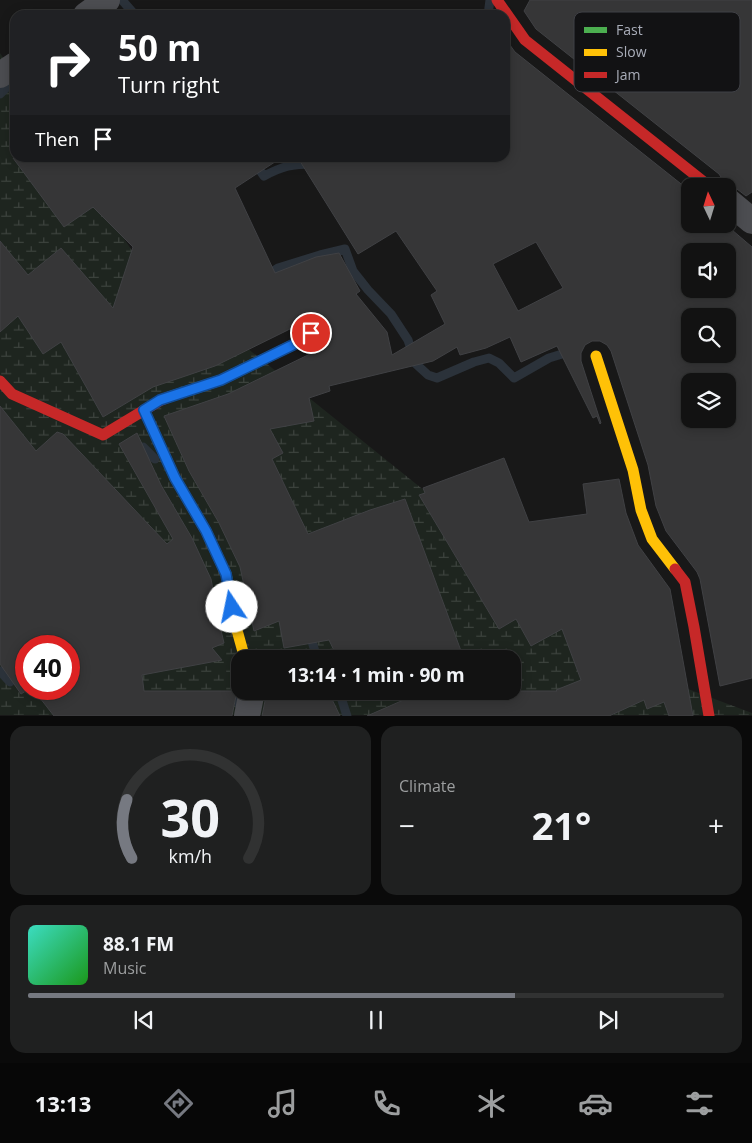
<!DOCTYPE html>
<meta charset="utf-8">
<style>
body{margin:0;font-family:"Open Sans",sans-serif;background:#1f2020;color:#f1f3f6;height:100vh;display:flex;flex-direction:column;font-size:19px;white-space:nowrap}
*{box-sizing:border-box;margin:0}
p{font-size:16px;color:#9c9e9f}
.icon{flex:none;width:28px;height:28px;fill:none;stroke:currentColor;stroke-width:2;stroke-linecap:round;stroke-linejoin:round}
.map{position:relative;height:716px;overflow:hidden}
.panel{display:flex;flex-direction:column;gap:10px;padding:10px;background:#0a0a0a;flex:1}
.panel>*{flex:none}
.top-card{position:absolute;left:10px;top:10px;width:500px;height:152px;border-radius:15px;box-shadow:0 2px 12px #0003,0 0 0 1px #313232;background:#202124;color:#fff;overflow:hidden}
.needle{width:32px;rotate:356deg}
.controls{position:absolute;left:681px;top:178px;display:grid;gap:10px}
.controls a{display:grid;place-items:center;width:55px;height:55px;border-radius:10px;background:#121212;box-shadow:0 2px 12px #0003,0 0 0 1px #313232;font-size:25px}
.speed{position:absolute;left:15px;top:635px;display:flex;gap:10px;font-size:25px;font-weight:700;text-align:center}
.speed>*{display:grid;place-content:center;width:65px;height:65px;border-radius:50%;background:#121212;box-shadow:0 2px 12px #0003,0 0 0 1px #313232;line-height:1}
.speed .limit{border:8px solid #d22;background:#fff;color:#111}
.pin{position:absolute;display:grid;place-items:center;width:42px;height:42px;color:#fff;margin:-21px;border:2px solid #fff;border-radius:50%;box-shadow:0 1px 5px #0007}
.me{position:absolute;width:55px;margin:-28px;rotate:349deg;stroke-linejoin:round;filter:drop-shadow(0 0 4px #0008)}
.turn{display:flex;align-items:center;gap:18px;height:105px;padding:0 25px;font-size:22px}
.turn .icon{width:65px;height:65px;stroke-width:2.5}
.turn b{display:block;font-size:35px;line-height:42px}
.then{display:flex;align-items:center;height:48px;padding:0 25px;background:#0003;gap:10px;font-size:19px}
.big{font-size:38px;font-weight:700;line-height:1.1}
.panel .widget{flex:1;display:flex;flex-direction:column;justify-content:center;gap:8px;min-width:0;padding:0 18px;border-radius:15px;background:#1f2020}
.panel .dial{align-items:center;gap:0}
.dial svg{height:130px;overflow:visible;fill:none;stroke:#313232;stroke-width:7;stroke-linecap:round;text-anchor:middle}
.dial text{fill:#f1f3f6;stroke:none}
.song{display:flex;align-items:center;gap:15px}
.cover{width:60px;height:60px;border-radius:8px;background:linear-gradient(135deg,hsl(170 70% 55%),hsl(120 70% 35%))}
.played{height:5px;border-radius:2px;background:linear-gradient(90deg,#767981 70%,#313232 70%)}
.keys{display:flex;justify-content:space-around;direction:ltr}
.heat{display:flex;justify-content:space-between;align-items:center;font-size:28px;direction:ltr}
.panel .tiles{flex:1;display:grid;gap:10px;grid-template-columns:1fr 1fr}
.widget:last-child{grid-column:span 2}
.trip{position:absolute;left:231px;top:650px;width:290px;height:50px;border-radius:15px;background:#121212;box-shadow:0 2px 12px #0003,0 0 0 1px #313232;font-weight:700;line-height:50px;text-align:center}
.tab-bar{display:flex;height:80px;justify-content:space-around;align-items:center;background:#070707;color:#9c9e9f}
.tab-bar .icon{width:35px;height:35px}
.tab-bar .active{color:#767981}
.tab-bar b{font-size:22px;color:#f1f3f6}
.map>svg:first-child{display:block}
.wetland{fill:url(#wetland-marsh);fill-rule:evenodd}
.lines{fill:none;stroke-linecap:round;stroke-linejoin:round}
.stream{stroke:#2b323a;stroke-width:9}
.building{fill:#363637;stroke:#404144;fill-rule:evenodd}
.street{stroke:#4c4d51;stroke-width:26}
.fast{stroke:#4caf50;stroke-width:11}
.slow{stroke:#ffc107;stroke-width:11}
.jam{stroke:#c62828;stroke-width:11}
.route-casing{stroke:#114b97;stroke-width:12}
.route{stroke:#1a73e8;stroke-width:9}
.key{fill:#121214;stroke:#3f4046;stroke-width:1}
.key-label{font-size:14px;fill:#a9adb9}
</style>
<div class="map">
<svg width="752" height="716" viewBox="0 0 752 716">
<defs>
<pattern id="wetland-marsh" width="20" height="14" patternUnits="userSpaceOnUse" patternTransform="scale(1.25)"><rect width="20" height="14" fill="#1e251f"/><path d="M1 5h8M5 5V1M11 12h8M15 12V8" fill="none" stroke="#3c423d"/></pattern>
</defs>
<rect width="100%" height="100%" fill="#181818"/>
<path class="wetland" d="M 0,53 L 15,75 L 15,158 L 70,158 L 139,261 L 656,677 L 752,713 L 752,715 L 0,715 ZM 26,646 L 69,646 L 69,689 L 26,689 ZM 240,659 L 512,659 L 512,691 L 240,691 Z"/>
<g class="lines">
<g class="stream">
<polyline points="122,0 135,15"/>
<polyline points="488,15 490,0"/>
<polyline points="0,94 15,79"/>
<path d="M 251,158 L 264,176 C 283,166 292,164 313,164"/>
<polyline points="264,277 278,268 320,255 345,249 353,271 368,290 391,314 408,340 416,364 428,375 437,378 474,362 489,358 499,363 514,378 549,358 572,351"/>
<polyline points="143,447 155,459"/>
<polyline points="309,631 316,655 323,659"/>
<polyline points="237,660 240,676"/>
<polyline points="0,671 10,682"/>
<polyline points="339,691 347,716"/>
<polyline points="240,707 237,695 240,678"/>
</g>
</g>
<g class="building">
<polygon points="530,0 752,0 752,192 746,196 737,189 731,186 724,186 723,180 719,174 536,29 524,11"/>
<path d="M 507,41 L 515,52 L 690,191 L 690,224 L 725,224 L 752,247 L 752,678 L 720,686 L 700,579 L 697,572 L 666,531 L 656,506 L 648,465 L 611,351 L 607,345 L 600,341 L 592,341 L 585,345 L 581,353 L 581,361 L 601,423 L 600,424 L 597,416 L 593,418 L 557,346 L 521,362 L 510,337 L 486,348 L 460,355 L 457,347 L 433,361 L 329,386 L 330,391 L 309,398 L 314,421 L 270,429 L 283,453 L 272,459 L 308,534 L 370,510 L 405,499 L 464,659 L 338,659 L 329,640 L 284,648 L 279,621 L 254,631 L 240,567 L 219,523 L 189,471 L 164,416 L 228,394 L 310,354 L 321,345 L 326,338 L 326,330 L 322,322 L 316,318 L 308,318 L 301,321 L 294,327 L 215,366 L 153,387 L 103,417 L 61,342 L 43,354 L 18,316 L 0,332 L 0,241 L 28,275 L 61,248 L 113,308 L 133,247 L 93,207 L 64,227 L 13,158 L 281,158 L 235,188 L 275,273 L 316,257 L 339,253 L 360,291 L 356,294 L 387,332 L 392,355 L 445,324 L 431,295 L 437,291 L 396,231 L 358,254 L 298,158 L 505,158 L 505,44 ZM 536,242 L 563,288 L 518,311 L 493,264 ZM 690,251 L 728,251 L 728,289 L 690,289 ZM 690,316 L 728,316 L 728,354 L 690,354 ZM 690,381 L 728,381 L 728,419 L 690,419 Z"/>
<polygon points="0,406 36,451 57,432 63,434 167,544 173,539 119,444 137,433 161,485 192,538 211,579 220,626 224,643 212,648 222,660 142,675 144,691 237,691 232,716 54,716 33,689 69,689 69,646 26,646 26,689 29,689 21,694 0,664"/>
<polygon points="504,458 529,522 587,514 583,484 619,479 626,513 638,545 670,589 693,716 669,716 664,702 647,709 644,700 609,716 367,716 424,691 557,691 556,690 581,680 562,629 531,646 516,619 499,629 419,495 425,493 423,488"/>
<polygon points="267,691 328,691 340,716 262,716"/>
</g>
<g class="lines">
<g class="street">
<polyline points="86,15 107,0"/>
<polyline points="0,75 15,65"/>
<polyline points="728,201 752,221"/>
<polyline points="247,716 252,691"/>
</g>
<g class="fast">
<polyline points="169,397 221,380 303,340 311,333"/>
<polyline points="144,410 175,478 206,531 226,574 228,583"/>
</g>
<g class="slow">
<polyline points="596,356 633,470 641,510 652,539 675,569"/>
<polyline points="228,583 235,623 245,659"/>
</g>
<g class="jam">
<polyline points="497,0 525,40 709,186"/>
<polyline points="0,381 12,394 103,435 161,400 169,397"/>
<polyline points="675,569 685,582 694,627 709,716"/>
</g>
</g>
<g class="lines">
<defs>
<polyline id="route" points="232,607 226,574 206,531 175,478 144,410 160,400 221,380 303,340 311,333"/>
</defs>
<use href="#route" class="route-casing"/>
<use href="#route" class="route"/>
</g>
<rect x="574" y="12" width="166" height="80" rx="8" class="key"/>
<rect x="584" y="27" width="23" height="6" fill="#4caf50"/>
<rect x="584" y="49" width="23" height="7" fill="#ffc107"/>
<rect x="584" y="72" width="23" height="6" fill="#c62828"/>
<g class="key-label">
<text x="616" y="35">Fast</text>
<text x="616" y="57">Slow</text>
<text x="616" y="80">Jam</text>
</g>
</svg>
<div class="controls">
<a><svg class="needle" viewBox="-14 -14 28 28"><path d="M0-13l5 13h-10z" fill="#e53935"/><path d="M0 13l5-13h-10z" fill="#9c9e9f"/></svg></a>
<a><svg class="icon" aria-label="sound" viewBox="0 0 24 24"><path d="M4 9h4l5-4v14l-5-4H4zM17 9q2 3 0 6"/></svg></a>
<a><svg class="icon" aria-label="search" viewBox="0 0 24 24"><circle cx="10" cy="10" r="6"/><path d="M15 15l6 6"/></svg></a>
<a><svg class="icon" aria-label="layers" viewBox="0 0 24 24"><path d="M12 4l9 5-9 5-9-5zM3 14l9 5 9-5"/></svg></a>
</div>
<div class="speed"><div class="limit">40</div></div>
<div class="pin" style="left:311px;top:333px;background:#d93025"><svg class="icon" aria-label="arrive" viewBox="0 0 24 24"><path d="M6 21V4h12l-3 4 3 4H6"/></svg></div>
<svg class="me" style="left:232px;top:607px" viewBox="-20 -20 40 40"><circle r="19" fill="#fff"/><path d="M0-13L10 11 0 6-10 11z" fill="#1a73e8"/></svg>
<div class="trip">13:14 · 1 min · 90 m</div>
<div class="top-card">
<div class="turn"><svg class="icon" aria-label="right" viewBox="0 0 24 24"><path d="M7 20v-9h11M14 6l5 5-5 5"/></svg><div><b>50 m</b>Turn right</div></div>
<div class="then">Then<svg class="icon" aria-label="arrive" viewBox="0 0 24 24"><path d="M6 21V4h12l-3 4 3 4H6"/></svg></div>
</div>
</div>
<section class="panel">
<div class="tiles">
<div class="widget dial"><svg viewBox="0 0 100 80">
<path d="M14 69A42 42 0 1 1 86 69"/>
<path d="M14 69A42 42 0 0 1 11 33" stroke="#767981"/>
<text x="50" y="56" font-size="32" font-weight="700">30</text>
<text x="50" y="72" font-size="11">km/h</text>
</svg></div>
<div class="widget"><p>Climate</p>
<div class="heat"><a>−</a><b class="big">21°</b><a>+</a></div>
</div>
<div class="widget">
<div class="song"><i class="cover"></i><div><b>88.1 FM</b><p>Music</p></div></div>
<div class="played"></div>
<div class="keys"><svg class="icon" aria-label="previous" viewBox="0 0 24 24"><path d="M18 5L8 12l10 7zM5 5v14"/></svg><svg class="icon" aria-label="pause" viewBox="0 0 24 24"><path d="M8 5v14M16 5v14"/></svg><svg class="icon" aria-label="next" viewBox="0 0 24 24"><path d="M6 5l10 7-10 7zM19 5v14"/></svg></div>
</div>
</div>
</section>
<nav class="tab-bar">
<b>13:13</b>
<svg class="icon active" aria-label="directions" viewBox="0 0 24 24"><path d="M12 3l9 9-9 9-9-9zM9 14v-3h6M13 9l2 2-2 2"/></svg>
<svg class="icon" aria-label="music" viewBox="0 0 24 24"><path d="M9 18V5l10-2v13"/><circle cx="6" cy="18" r="3"/><circle cx="16" cy="16" r="3"/></svg>
<svg class="icon" aria-label="phone" viewBox="0 0 24 24"><path d="M5 4h4l2 5-3 2q2 4 5 5l2-3 5 2v4C11 20 4 13 5 4z"/></svg>
<svg class="icon" aria-label="climate" viewBox="0 0 24 24"><path d="M12 3v18M4 7l16 10M4 17L20 7"/></svg>
<svg class="icon" aria-label="car" viewBox="0 0 24 24"><path d="M5 17H2v-5l4-1 3-4h7l3 4 3 1v5h-3M9 17h6M6 11h13"/><circle cx="7" cy="17" r="2"/><circle cx="17" cy="17" r="2"/></svg>
<svg class="icon" aria-label="filters" viewBox="0 0 24 24"><path d="M4 7h16M4 17h16"/><circle cx="9" cy="7" r="2"/><circle cx="15" cy="17" r="2"/></svg>
</nav>
